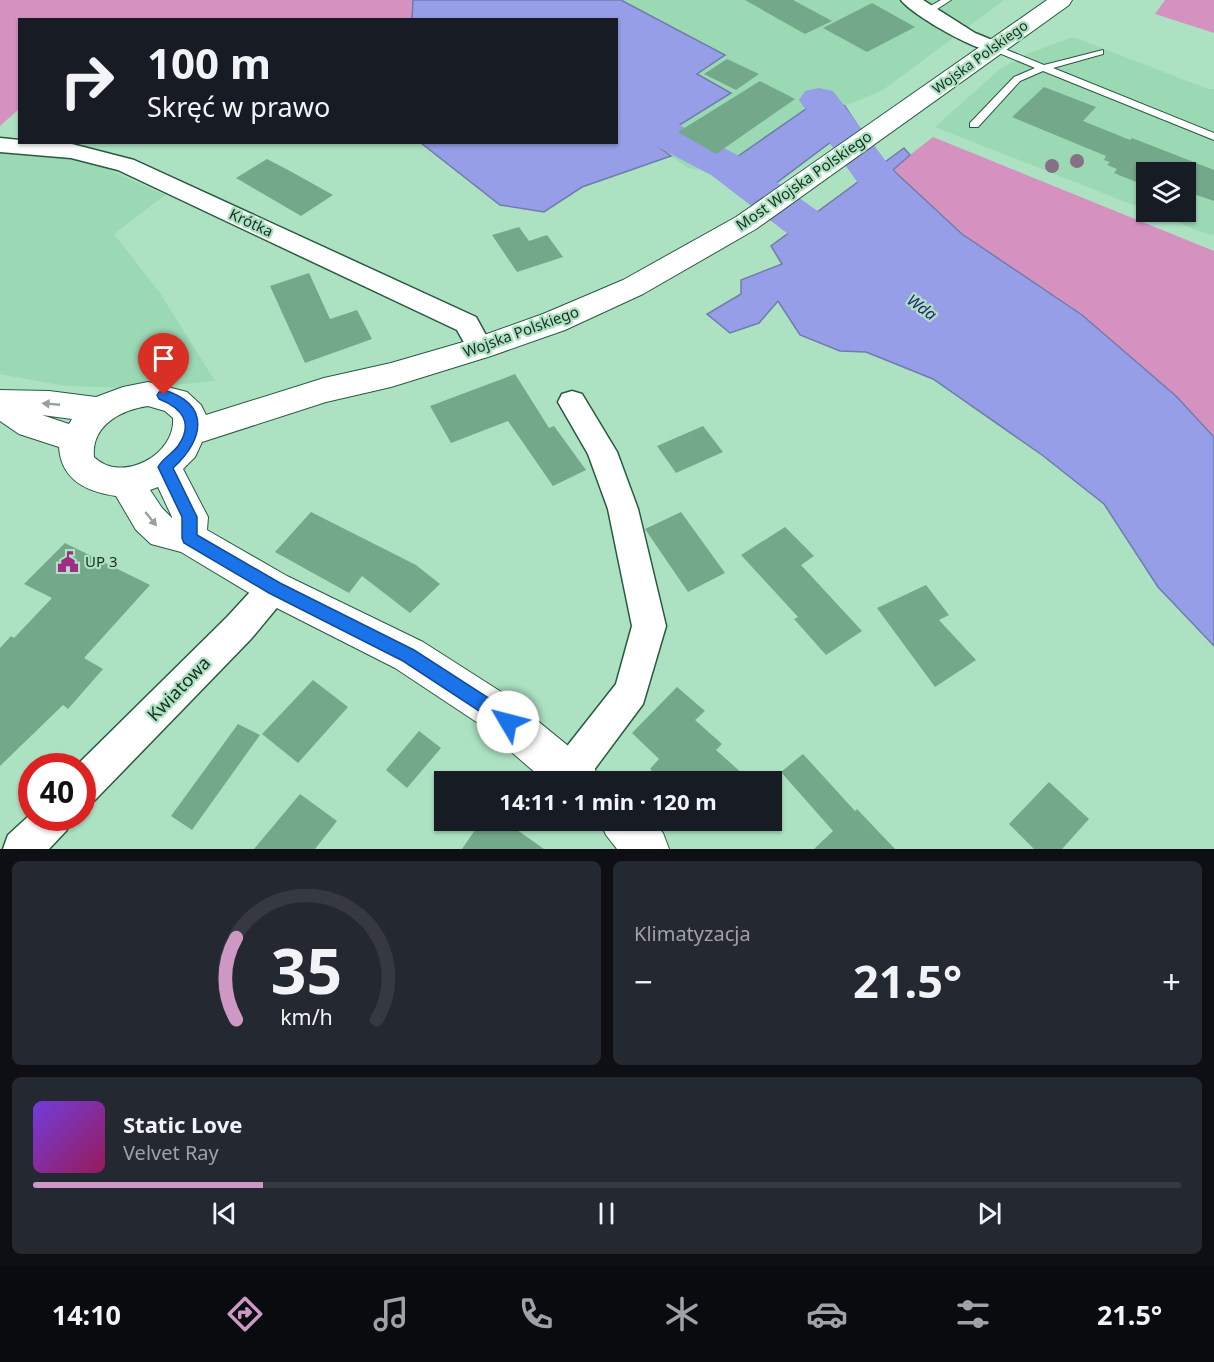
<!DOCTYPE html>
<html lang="pl">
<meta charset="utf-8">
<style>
body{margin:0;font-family:"Noto Sans",sans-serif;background:#242831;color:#f1f3f6;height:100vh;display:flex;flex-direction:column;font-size:22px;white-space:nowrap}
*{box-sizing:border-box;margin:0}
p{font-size:20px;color:#9ea1a6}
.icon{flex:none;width:33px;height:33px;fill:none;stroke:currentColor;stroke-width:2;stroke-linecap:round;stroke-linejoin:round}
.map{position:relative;height:849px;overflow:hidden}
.drawer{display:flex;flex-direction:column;gap:12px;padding:12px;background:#0d0f14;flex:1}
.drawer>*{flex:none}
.banner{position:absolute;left:18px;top:18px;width:600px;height:126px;border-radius:0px;box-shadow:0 2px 4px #0004;background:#171b24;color:#f1f3f6;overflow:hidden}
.buttons{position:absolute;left:1136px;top:162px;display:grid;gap:12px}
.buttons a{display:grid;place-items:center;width:60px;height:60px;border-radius:0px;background:#171b24;box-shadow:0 2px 4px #0004;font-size:30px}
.speed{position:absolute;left:18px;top:753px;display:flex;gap:12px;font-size:30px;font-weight:700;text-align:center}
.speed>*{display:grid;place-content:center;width:78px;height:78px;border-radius:50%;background:#171b24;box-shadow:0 2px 4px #0004;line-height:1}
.speed .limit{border:9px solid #d22;background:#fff;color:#111}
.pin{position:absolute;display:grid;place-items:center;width:51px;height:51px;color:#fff;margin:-62px -26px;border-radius:50% 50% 50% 0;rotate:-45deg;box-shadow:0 0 6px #0007}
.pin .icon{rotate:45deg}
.me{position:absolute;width:66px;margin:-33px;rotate:307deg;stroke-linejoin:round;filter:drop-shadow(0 0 4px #0008)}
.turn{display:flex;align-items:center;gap:21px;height:126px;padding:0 30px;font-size:27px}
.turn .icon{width:78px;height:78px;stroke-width:2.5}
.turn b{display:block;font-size:42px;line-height:51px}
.big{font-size:45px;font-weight:700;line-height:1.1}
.drawer .tile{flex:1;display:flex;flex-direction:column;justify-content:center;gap:9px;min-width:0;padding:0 21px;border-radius:9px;background:#242831}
.drawer .dial{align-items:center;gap:0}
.dial svg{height:156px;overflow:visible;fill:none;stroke:#363941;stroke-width:7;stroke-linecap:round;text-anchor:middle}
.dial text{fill:#f1f3f6;stroke:none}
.song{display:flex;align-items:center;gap:18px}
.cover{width:72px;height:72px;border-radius:9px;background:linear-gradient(135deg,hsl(260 70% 55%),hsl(330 70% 35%))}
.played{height:6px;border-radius:3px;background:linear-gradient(90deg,#cd99c4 20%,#363941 20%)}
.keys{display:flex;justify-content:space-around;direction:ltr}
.heat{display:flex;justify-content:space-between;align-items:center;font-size:33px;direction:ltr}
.drawer .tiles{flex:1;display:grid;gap:12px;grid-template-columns:1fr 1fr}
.tile:last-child{grid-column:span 2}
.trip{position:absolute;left:434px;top:771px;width:348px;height:60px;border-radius:0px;background:#171b24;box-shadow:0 2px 4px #0004;font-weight:700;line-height:60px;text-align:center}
.menu{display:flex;height:96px;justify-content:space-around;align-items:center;background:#090b0e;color:#9ea1a6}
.menu .icon{width:42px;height:42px}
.menu .on{color:#cd99c4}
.menu b{font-size:27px;color:#f1f3f6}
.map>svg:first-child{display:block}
.built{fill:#9bd8b4}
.green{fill:#d592c1}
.water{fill:#959ee6;stroke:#707cab;stroke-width:1.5}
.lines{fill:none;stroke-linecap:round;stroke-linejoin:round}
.river{fill:#959ee6;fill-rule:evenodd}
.building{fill:#74a88a}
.service-casing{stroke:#285a40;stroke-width:2}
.minor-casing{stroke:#285a40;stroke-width:3}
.tertiary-casing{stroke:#285a40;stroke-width:2}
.service{fill:#fff;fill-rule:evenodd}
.minor{fill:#fff;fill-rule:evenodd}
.tertiary{fill:#fff;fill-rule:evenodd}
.tree{fill:#857085}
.oneway{fill:#97a19c}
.route{fill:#1a73e8;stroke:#114b97;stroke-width:1.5}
.labels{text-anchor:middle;stroke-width:4.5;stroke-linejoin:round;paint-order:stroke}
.far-street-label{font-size:14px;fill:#182e22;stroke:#ace2c2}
.street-label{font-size:15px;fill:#182e22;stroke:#ace2c2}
.poi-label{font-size:15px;fill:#182e22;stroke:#ace2c2;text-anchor:start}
.water-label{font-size:16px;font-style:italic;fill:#282476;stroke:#ace2c2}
.near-street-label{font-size:18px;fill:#182e22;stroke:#ace2c2}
</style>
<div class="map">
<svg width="1214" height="849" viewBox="0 0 1214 849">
<rect width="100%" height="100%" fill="#ace2c2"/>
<g class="built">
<polygon points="621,0 1004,0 883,90 845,106 823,97 714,173 688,168 651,142 730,93 697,74 725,55"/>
<polygon points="1073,37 1208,89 1214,89 1214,234 1210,235 1150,212 1185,212 1185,172 1146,172 1146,210 935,127 999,70 1027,54"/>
<polygon points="0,151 51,155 105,168 165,195 114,234 160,293 215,381 164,386 158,389 65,386 0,374"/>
</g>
<g class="green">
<polygon points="0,0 413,0 412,20 20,20 19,109 0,126"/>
<polygon points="1165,0 1214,0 1214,33 1155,14"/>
<polygon points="933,137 1214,251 1214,437 1176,396 1082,315 962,234 892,169"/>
</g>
<g class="water">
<polygon points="413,0 621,0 725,55 697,74 731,93 652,142 671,156 582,187 544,212 500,205 421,143 616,142 616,20 412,19"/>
<polygon points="823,97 845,106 856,123 755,199 714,173"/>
<polygon points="904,148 910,155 893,170 962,234 1082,315 1176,396 1214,437 1214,646 1158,587 1104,504 1042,455 933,379 866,352 840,351 800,335 778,301 759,323 730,333 707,314 741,294 741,280 782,264 771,246"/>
</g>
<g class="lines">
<polygon class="river" points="616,81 630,84 680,125 741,157 866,245 863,190 799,100 805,91 819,88 833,91 907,189 913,244 906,255 889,260 883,258 888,267 881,279 864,283 847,279 711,175 650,143 616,114"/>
</g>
<g class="building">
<polygon points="745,0 793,0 832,21 805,34"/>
<polygon points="872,3 915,27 867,52 823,28"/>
<polygon points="727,59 759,74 736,90 704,74"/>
<polygon points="760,81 795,99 716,154 678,132"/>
<polygon points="1044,87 1096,107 1083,121 1130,140 1132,138 1214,170 1214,201 1185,191 1185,172 1146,172 1146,186 1114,173 1117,169 1107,165 1110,162 1104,160 1106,156 1012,117"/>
<polygon points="267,159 290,171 333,195 301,216 236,178"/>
<polygon points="519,227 529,241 547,235 563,257 517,272 492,235"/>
<polygon points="309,273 330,319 357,310 372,339 305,363 270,286"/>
<polygon points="515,374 549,428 554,426 586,470 553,486 508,421 451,443 430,406"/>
<polygon points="703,426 723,452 676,473 657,446"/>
<polygon points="311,512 416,565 440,584 410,613 362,576 349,593 275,552"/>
<polygon points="681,512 725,573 688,592 645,529"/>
<polygon points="785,527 814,556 801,565 862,631 826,655 794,619 798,617 741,555"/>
<polygon points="65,543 150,585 84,658 103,669 68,709 63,705 0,766 0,648 11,636 14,638 52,598 24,584"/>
<polygon points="926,585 949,615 939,620 976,660 935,687 877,608"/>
<polygon points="313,680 348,707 298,763 262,734"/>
<polygon points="677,687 705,711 695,720 722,744 716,750 745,776 740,782 664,782 650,769 659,759 632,733"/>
<polygon points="238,724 260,735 192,830 171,816"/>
<polygon points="419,731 441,748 407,788 386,770"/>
<polygon points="803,754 855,811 857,809 895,849 814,849 833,831 781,772"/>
<polygon points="1049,782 1089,819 1062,849 1034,849 1009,824"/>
<polygon points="300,794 337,821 315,849 254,849"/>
<polygon points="482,820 503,820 544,849 462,849"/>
</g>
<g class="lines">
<defs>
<g id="service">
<polygon points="941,0 951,0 931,13 925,13 925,9"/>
<polygon points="995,45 1044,65 1103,50 1103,54 1053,68 1214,133 1214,140 1043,71 1020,81 978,127 970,127 970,123 1014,77 1035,68 992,50 992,46"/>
</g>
<g id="minor">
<path d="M 901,0 L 923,0 L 975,33 L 1002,44 L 1005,48 L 1002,52 C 984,57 912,15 901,0 Z"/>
<polygon points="0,138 20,140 20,142 72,144 134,160 476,317 493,348 489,355 480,358 471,355 457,330 118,170 71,158 0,152"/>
<polygon points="572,391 582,394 617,452 638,509 666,626 643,704 585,782 556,782 552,772 557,759 616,684 632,626 608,509 588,454 558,402 562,394"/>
<polygon points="274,574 285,578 290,588 285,598 251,639 95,800 82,805 82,766 76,766 227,617 263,578"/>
<polygon points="32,813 32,818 72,818 66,831 49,849 3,849 8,835"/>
</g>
<g id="tertiary">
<path d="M 1047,0 L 1072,0 L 1069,5 L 756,229 L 643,294 L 565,330 L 491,356 L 391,387 L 326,402 L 202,442 L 195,457 L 183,469 L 208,517 L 207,530 L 287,576 L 423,642 L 506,695 L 594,767 L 600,782 L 546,782 L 478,723 L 395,668 L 261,600 L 181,552 L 151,544 L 136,530 L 116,496 C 87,492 61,480 59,447 L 19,434 L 0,421 L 0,390 L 49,391 L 96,397 L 123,387 L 148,382 L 187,392 L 201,405 L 206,415 L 324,378 L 391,363 L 470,340 L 543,314 L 623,280 L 736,217 ZM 148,406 L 165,411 L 173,418 C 176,455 121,484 94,457 C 91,426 120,410 148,406 ZM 42,415 L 72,419 L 69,424 ZM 158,487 L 172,517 L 172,518 L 162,508 L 150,490 Z"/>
<polygon points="599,820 651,820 663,833 669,849 617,849 606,835"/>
</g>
</defs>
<use href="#service" class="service-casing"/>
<use href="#minor" class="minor-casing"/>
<use href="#tertiary" class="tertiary-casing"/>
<use href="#service" class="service"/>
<use href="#minor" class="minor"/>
<use href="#tertiary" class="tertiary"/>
</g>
<g class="tree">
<circle cx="1077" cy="161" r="7"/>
<circle cx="1052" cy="166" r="7"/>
</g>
<defs><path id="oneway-solid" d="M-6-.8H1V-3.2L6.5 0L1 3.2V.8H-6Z" transform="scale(1.5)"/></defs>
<g class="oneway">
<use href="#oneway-solid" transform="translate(51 404) rotate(-175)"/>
<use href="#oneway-solid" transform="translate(151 519) rotate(51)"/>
</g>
<path class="route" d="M 164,390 C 212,405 203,440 173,468 L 197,517 L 197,535 L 280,583 L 414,650 L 498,704 L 514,716 L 516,722 L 514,728 L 508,730 L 403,661 L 269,593 L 184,543 L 182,538 L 182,517 L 158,467 C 163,458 172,454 178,446 C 194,423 182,408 159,399 L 157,395 L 159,392 Z"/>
<defs>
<symbol id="civic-bare" viewBox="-9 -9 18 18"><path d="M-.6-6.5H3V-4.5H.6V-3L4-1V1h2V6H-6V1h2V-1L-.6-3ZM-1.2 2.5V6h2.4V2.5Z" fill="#a02c86" stroke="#ace2c2" stroke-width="2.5" paint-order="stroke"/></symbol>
</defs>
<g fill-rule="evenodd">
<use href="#civic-bare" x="53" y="547" width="30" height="30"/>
</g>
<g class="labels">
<g class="far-street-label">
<text transform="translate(980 57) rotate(-36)" y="5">Wojska Polskiego</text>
</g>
<g class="street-label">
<text transform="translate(804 181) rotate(-35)" y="5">Most Wojska Polskiego</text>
<text transform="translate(251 223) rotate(25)" y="5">Krótka</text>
<text transform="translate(521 332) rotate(-20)" y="5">Wojska Polskiego</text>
</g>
<g class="poi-label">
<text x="85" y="567">UP 3</text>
</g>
<g class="water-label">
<text transform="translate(922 307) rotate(36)" y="6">Wda</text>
</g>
<g class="near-street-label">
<text transform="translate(179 689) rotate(-46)" y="6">Kwiatowa</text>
</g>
</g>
</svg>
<div class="buttons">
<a><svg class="icon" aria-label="layers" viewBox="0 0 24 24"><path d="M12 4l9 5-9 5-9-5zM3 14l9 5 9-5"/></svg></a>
</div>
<div class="speed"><div class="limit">40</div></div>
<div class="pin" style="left:164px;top:395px;background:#d93025"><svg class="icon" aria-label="arrive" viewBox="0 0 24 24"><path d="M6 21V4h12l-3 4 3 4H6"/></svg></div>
<svg class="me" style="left:508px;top:722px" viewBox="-20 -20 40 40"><circle r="19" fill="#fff"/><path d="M0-13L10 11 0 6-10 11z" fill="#1a73e8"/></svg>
<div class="trip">14:11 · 1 min · 120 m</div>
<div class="banner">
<div class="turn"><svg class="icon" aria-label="right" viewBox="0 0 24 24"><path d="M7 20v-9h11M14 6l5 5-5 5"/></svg><div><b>100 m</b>Skręć w prawo</div></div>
</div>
</div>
<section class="drawer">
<div class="tiles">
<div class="tile dial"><svg viewBox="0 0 100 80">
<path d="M14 69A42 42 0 1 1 86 69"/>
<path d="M14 69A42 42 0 0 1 14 27" stroke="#cd99c4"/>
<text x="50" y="56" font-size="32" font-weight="700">35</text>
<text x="50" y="72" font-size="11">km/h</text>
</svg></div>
<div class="tile"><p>Klimatyzacja</p>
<div class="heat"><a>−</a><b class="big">21.5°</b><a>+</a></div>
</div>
<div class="tile">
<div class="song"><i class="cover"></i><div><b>Static Love</b><p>Velvet Ray</p></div></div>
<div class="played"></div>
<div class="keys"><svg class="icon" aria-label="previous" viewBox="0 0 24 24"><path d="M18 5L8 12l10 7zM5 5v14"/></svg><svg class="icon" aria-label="pause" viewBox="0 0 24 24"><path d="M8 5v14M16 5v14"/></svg><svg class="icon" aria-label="next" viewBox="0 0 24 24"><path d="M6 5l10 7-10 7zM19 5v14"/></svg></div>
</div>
</div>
</section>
<nav class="menu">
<b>14:10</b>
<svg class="icon on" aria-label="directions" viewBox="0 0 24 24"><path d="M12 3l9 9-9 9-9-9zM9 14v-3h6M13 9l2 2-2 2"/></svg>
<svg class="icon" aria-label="music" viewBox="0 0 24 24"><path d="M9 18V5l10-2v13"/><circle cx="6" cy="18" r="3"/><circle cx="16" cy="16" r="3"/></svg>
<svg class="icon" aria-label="phone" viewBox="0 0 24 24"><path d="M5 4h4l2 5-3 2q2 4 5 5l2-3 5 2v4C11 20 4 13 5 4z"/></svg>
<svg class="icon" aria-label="climate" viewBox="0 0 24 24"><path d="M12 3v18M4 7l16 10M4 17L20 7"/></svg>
<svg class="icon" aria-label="car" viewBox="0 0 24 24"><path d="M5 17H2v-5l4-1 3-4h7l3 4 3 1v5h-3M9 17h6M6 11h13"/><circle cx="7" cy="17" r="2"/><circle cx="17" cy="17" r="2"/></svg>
<svg class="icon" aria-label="filters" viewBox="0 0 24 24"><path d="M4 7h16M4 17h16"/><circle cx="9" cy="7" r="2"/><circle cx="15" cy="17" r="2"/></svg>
<b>21.5°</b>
</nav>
